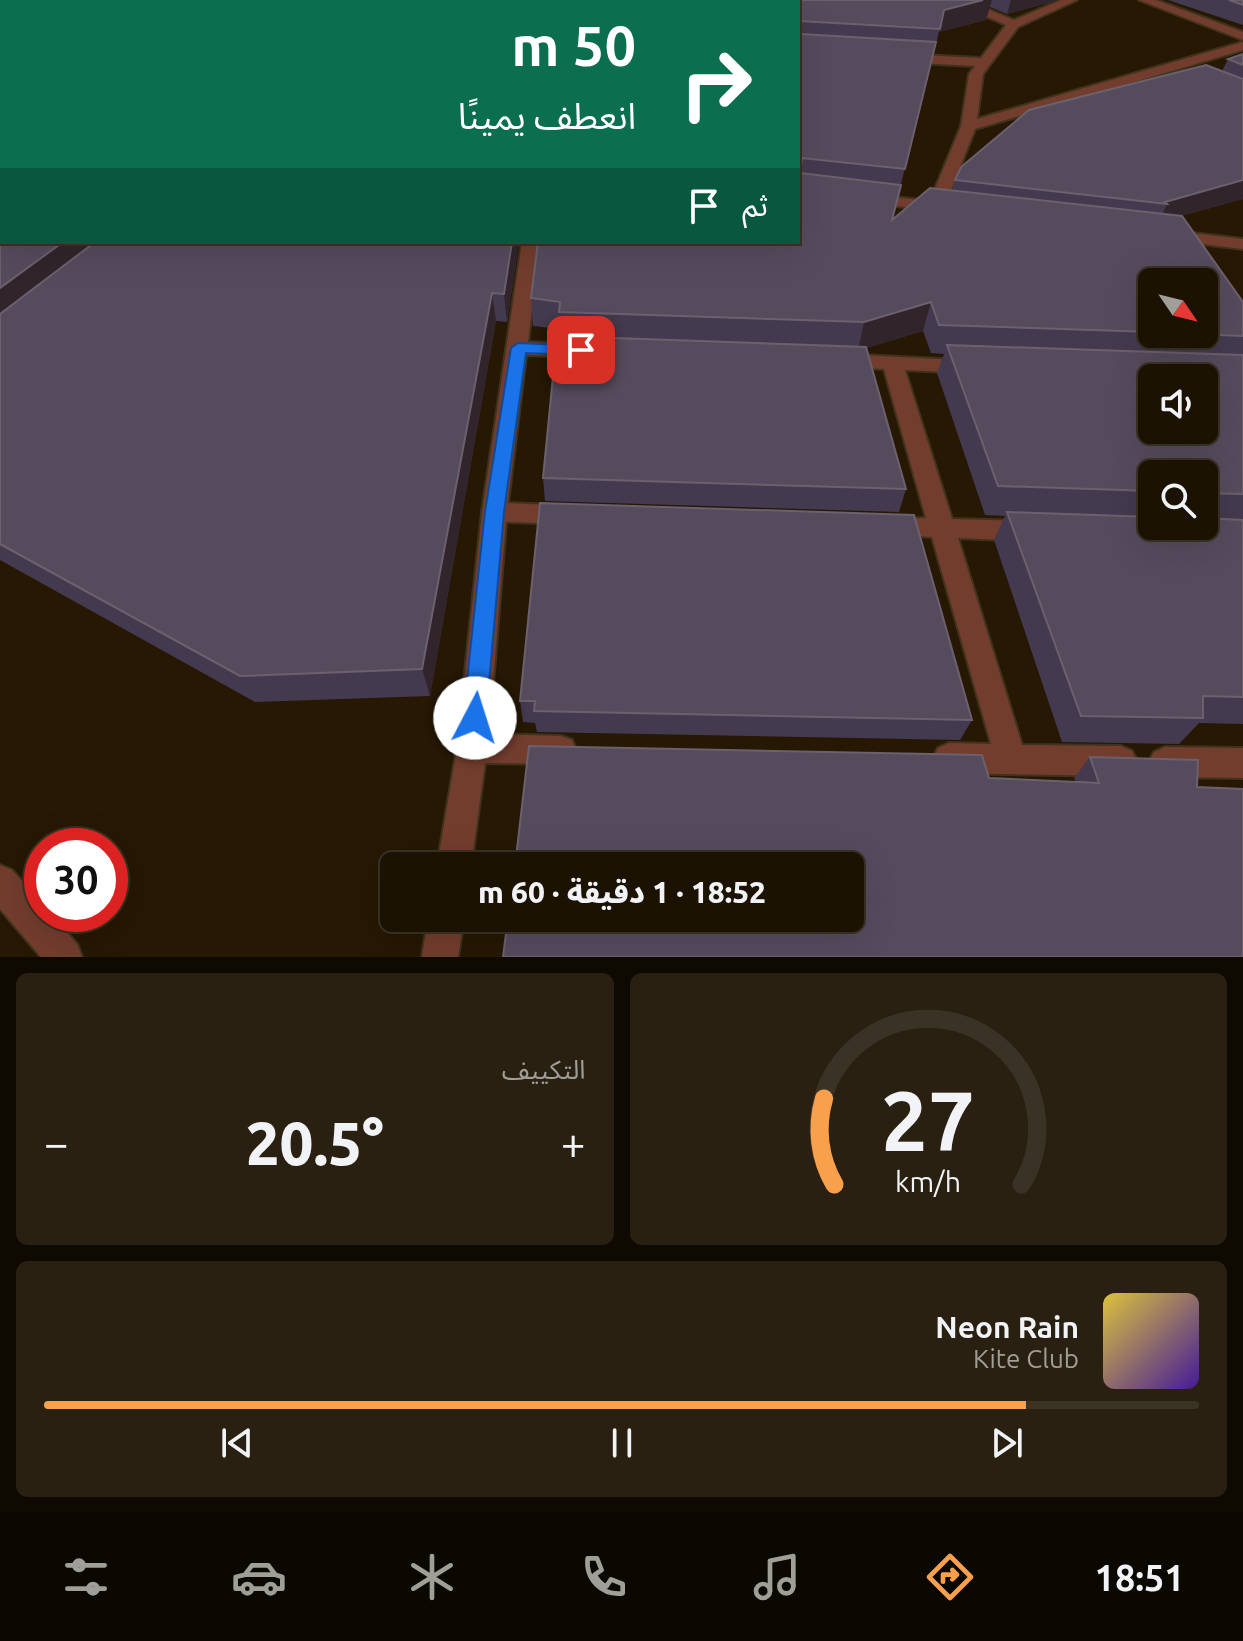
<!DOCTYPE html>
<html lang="ar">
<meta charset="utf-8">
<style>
body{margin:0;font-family:Ubuntu,"Noto Sans Arabic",sans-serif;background:#292011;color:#f1f3f6;direction:rtl;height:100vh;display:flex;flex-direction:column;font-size:30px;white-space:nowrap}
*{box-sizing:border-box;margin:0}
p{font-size:26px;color:#a09e99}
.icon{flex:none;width:44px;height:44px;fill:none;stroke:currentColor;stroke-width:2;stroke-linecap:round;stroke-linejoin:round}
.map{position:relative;height:957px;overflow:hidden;direction:ltr}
.details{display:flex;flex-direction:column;gap:16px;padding:16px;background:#0f0a01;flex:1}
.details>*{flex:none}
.hud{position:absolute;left:0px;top:0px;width:800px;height:244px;box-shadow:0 8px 32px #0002,0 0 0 2px #3a3224;direction:rtl;background:#0b6e4f;color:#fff;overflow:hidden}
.needle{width:52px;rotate:125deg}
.buttons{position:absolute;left:1138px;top:268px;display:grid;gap:16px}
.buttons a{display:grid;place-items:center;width:80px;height:80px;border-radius:12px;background:#1c1202;box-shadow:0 8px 32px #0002,0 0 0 2px #3a3224;font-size:40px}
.speed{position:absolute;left:24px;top:828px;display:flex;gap:16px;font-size:40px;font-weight:700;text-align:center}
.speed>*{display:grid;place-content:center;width:104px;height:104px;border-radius:50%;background:#1c1202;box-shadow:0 8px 32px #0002,0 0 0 2px #3a3224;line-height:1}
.speed .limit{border:12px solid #d22;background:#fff;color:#111}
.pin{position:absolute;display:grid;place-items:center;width:68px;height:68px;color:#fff;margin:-34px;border-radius:16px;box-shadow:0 4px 12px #0006}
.me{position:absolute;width:88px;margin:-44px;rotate:5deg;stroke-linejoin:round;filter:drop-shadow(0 0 6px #0008)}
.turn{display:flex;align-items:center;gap:28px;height:168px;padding:0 32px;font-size:36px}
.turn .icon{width:104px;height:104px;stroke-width:2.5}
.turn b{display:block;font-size:56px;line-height:68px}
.then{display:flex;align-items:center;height:76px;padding:0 32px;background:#0003;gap:16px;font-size:30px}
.big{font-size:60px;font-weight:800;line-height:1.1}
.details .widget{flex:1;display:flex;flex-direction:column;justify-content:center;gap:12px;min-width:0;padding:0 28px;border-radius:12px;background:#292011}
.details .dial{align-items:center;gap:0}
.dial svg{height:208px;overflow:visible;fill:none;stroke:#3a3224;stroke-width:7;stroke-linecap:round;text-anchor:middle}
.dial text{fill:#f1f3f6;stroke:none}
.song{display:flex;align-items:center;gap:24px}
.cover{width:96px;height:96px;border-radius:12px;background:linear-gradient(135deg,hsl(50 70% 55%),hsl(260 70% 35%))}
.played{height:8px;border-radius:4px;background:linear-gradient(90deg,#f8a04b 85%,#3a3224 85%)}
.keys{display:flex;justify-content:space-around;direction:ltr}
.heat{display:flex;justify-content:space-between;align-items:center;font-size:44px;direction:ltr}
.details .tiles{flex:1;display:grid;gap:16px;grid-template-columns:1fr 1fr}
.widget:last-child{grid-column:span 2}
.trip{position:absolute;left:380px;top:852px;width:484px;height:80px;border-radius:12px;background:#1c1202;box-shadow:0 8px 32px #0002,0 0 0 2px #3a3224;font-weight:800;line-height:80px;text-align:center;direction:rtl}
.dock{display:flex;height:128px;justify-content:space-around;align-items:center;background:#0b0701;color:#a09e99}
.dock .icon{width:56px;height:56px}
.dock .active{color:#f8a04b}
.dock b{font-size:36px;color:#f1f3f6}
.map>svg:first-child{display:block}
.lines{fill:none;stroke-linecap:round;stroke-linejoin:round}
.minor-casing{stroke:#40331e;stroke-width:4}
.minor{fill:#723d2d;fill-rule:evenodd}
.wall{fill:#443a4f;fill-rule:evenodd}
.shaded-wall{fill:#31252b}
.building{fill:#554b5d;stroke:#6b616e;stroke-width:2;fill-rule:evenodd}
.route{fill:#1a73e8;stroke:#114b97;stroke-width:2}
</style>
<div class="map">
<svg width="1243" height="957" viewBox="0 0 1243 957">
<rect width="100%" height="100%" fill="#261802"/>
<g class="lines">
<defs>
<g id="minor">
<polygon points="948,0 965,0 1014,20 1061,0 1077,0 1018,27 983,74 977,119 1243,42 1243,50 975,129 946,203 952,207 949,211 798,197 798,187 930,201 961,126 969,74 975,66 900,62 893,58 900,54 981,58 1006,25"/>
<polygon points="1139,0 1156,0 1243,32 1243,40"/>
<polygon points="1166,230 1243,239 1243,249 1160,239 1160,231"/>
<polygon points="522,242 540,242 528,342 588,345 598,351 588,357 526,355 508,503 572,506 581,508 584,515 581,522 572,524 506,522 489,734 561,736 572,740 576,750 572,760 561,764 485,763 471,866 437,866 457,748 482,512"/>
<polygon points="841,354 979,361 983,366 972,373 905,370 952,519 1031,521 1040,524 1044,531 1040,538 1031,541 958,538 1022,745 1121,746 1132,751 1137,761 1132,771 1121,776 949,773 938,768 933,758 938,748 949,743 991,744 932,537 875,533 871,526 875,519 926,518 884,369 834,366 830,361"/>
<polygon points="1165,747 1243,748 1243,778 1165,777 1154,772 1149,762 1154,752"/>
<polygon points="0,865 12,870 42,904 42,914 51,914 77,944 82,957 41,957 0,909"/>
<polygon points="428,918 464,918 458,957 422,957"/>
</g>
</defs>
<use href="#minor" class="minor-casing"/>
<use href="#minor" class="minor"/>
</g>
<g class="wall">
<path d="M 0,0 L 1059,0 L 1007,14 L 990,7 L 986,20 L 939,32 L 892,220 L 952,191 L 955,180 L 1222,71 L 1228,59 L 1243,54 L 1243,199 L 1181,216 L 1243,302 L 1243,724 L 1199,723 L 1179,744 L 1062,742 L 994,540 L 1005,516 L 985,515 L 937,373 L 944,354 L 931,353 L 923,331 L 866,348 L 906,489 L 899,512 L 545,501 L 543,478 L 560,336 L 560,329 L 533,326 L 531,298 L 798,2 L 2,242 L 519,242 L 507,322 L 496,321 L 430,696 L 255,702 L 0,560 ZM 1152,282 L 1204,334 L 1152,334 ZM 1152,474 L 1204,474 L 1204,526 L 1152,526 Z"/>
<polygon points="1168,0 1243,0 1243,25"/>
<polygon points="520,701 972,720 960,740 537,732 535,723 523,722"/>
<polygon points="529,746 982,755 989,778 1076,782 1074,778 1090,757 1198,760 1197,787 1243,789 1243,957 503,957 508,918 850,918 850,866 515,866"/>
</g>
<g class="shaded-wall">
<polygon points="983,0 992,0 986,20 939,32 934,52 944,10"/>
<polygon points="1011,0 1059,0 1007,14"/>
<polygon points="1243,180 1243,199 1159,222 1167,204 1165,202"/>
<polygon points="63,242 113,242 0,328 0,288"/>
<polygon points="512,242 519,242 507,322 504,294"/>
<polygon points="492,293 496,321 430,696 422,669"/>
<polygon points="931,302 923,331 858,351 864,322"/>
</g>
<g class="building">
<polygon points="0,0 983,0 944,10 940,29 799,21 801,34 936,42 905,169 802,158 800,173 901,185 892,220 930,188 1182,216 1243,302 1243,336 1193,334 1204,334 1204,282 1152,282 1152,332 939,325 931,302 864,322 559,312 560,302 531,298 538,242 798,242 798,2 2,2 2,242 63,242 0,288"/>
<polygon points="1229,0 1243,0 1243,5"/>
<polygon points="1243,54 1243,65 1228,59"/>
<polygon points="1206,65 1243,79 1243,180 1165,202 1167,204 955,180 961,167 1029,110"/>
<polygon points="95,242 512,242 504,294 492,293 422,669 240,676 0,544 0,314"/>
<polygon points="557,336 866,347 906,489 543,478"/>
<path d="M 947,345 L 1243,355 L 1243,494 L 1204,493 L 1204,474 L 1152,474 L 1152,491 L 998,486 ZM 1152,378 L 1204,378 L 1204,430 L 1152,430 Z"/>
<polygon points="540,503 914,515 972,720 534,711 535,701 520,701"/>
<polygon points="1007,512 1152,517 1152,526 1204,526 1204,518 1243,520 1243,697 1203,696 1203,718 1081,716"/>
<polygon points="529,746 982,755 989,778 1099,783 1090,757 1198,760 1197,787 1243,789 1243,957 503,957 508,918 850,918 850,866 515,866"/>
</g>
<polygon class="route" points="518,343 581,346 589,350 581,355 526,353 504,512 486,718 483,725 475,728 467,725 463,718 485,512 511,348"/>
</svg>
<div class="buttons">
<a><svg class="needle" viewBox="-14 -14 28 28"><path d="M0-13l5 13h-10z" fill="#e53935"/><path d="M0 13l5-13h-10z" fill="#a09e99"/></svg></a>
<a><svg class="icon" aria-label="sound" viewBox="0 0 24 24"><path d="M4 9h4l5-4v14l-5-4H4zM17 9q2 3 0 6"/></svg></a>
<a><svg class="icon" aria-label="search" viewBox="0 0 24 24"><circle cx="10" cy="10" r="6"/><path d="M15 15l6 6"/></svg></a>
</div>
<div class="speed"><div class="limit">30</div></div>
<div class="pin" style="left:581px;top:350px;background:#d93025"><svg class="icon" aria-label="arrive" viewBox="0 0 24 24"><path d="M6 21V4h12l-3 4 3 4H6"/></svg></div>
<svg class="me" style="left:475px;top:718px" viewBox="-20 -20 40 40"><circle r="19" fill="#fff"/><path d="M0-13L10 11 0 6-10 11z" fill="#1a73e8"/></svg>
<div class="trip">18:52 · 1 دقيقة · 60 m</div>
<div class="hud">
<div class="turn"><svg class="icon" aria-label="right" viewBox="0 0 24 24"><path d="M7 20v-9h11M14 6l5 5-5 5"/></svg><div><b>50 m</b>انعطف يمينًا</div></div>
<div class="then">ثم<svg class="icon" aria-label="arrive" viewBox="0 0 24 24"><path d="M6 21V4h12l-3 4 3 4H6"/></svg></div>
</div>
</div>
<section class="details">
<div class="tiles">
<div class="widget dial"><svg viewBox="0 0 100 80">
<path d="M14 69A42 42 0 1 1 86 69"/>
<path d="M14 69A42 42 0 0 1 10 36" stroke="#f8a04b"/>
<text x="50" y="56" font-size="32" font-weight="700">27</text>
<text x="50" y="72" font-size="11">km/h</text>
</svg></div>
<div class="widget"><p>التكييف</p>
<div class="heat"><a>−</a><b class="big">20.5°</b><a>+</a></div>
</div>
<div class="widget">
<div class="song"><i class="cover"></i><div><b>Neon Rain</b><p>Kite Club</p></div></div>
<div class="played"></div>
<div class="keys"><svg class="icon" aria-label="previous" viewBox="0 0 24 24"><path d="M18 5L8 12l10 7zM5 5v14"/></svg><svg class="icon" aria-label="pause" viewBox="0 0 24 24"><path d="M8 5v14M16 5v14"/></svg><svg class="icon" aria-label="next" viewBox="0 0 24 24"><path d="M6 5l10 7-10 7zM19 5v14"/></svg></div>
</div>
</div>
</section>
<nav class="dock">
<b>18:51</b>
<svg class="icon active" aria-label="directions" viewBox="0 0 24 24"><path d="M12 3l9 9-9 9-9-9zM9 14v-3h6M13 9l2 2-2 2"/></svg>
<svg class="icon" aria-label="music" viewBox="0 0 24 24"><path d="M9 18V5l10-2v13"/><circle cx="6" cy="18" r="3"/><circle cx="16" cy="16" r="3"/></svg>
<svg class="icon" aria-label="phone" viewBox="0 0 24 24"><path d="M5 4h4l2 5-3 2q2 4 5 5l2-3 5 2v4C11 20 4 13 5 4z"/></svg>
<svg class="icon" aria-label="climate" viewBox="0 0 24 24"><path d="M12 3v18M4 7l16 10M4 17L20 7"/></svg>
<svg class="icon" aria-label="car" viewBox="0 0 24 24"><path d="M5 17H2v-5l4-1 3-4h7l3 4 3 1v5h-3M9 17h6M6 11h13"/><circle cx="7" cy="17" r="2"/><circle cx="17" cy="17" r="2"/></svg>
<svg class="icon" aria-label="filters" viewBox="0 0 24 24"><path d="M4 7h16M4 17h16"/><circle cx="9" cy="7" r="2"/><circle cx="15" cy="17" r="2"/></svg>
</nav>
